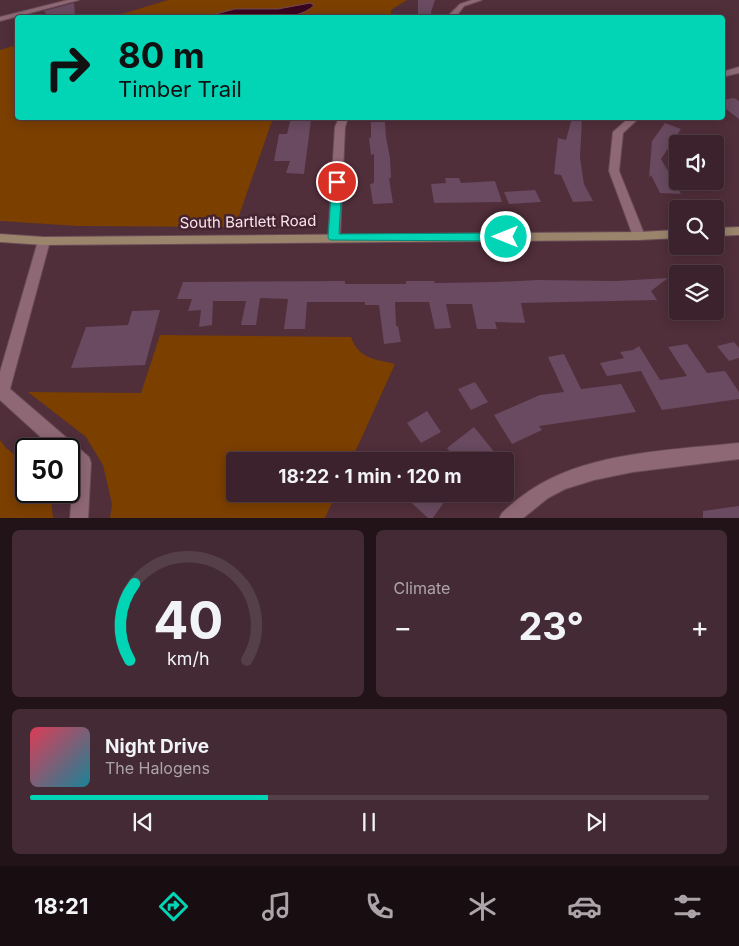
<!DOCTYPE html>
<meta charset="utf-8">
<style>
body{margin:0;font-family:Inter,sans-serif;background:#432a34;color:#f1f3f6;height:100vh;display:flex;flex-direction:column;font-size:19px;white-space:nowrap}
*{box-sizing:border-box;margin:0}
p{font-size:16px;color:#aca4a9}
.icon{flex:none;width:28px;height:28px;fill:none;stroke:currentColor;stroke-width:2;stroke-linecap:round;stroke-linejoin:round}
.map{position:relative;height:518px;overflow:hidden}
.details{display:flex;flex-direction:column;gap:12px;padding:12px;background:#211318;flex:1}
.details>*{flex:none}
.hud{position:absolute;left:15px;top:15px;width:710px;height:105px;border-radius:5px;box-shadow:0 2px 12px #0003,0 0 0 1px #553f48;background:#02d5b6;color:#111;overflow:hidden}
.controls{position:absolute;left:669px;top:135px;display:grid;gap:10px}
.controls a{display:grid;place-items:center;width:55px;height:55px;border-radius:5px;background:#3c222c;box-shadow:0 2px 12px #0003,0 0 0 1px #553f48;font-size:25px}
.speed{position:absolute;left:15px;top:438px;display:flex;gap:10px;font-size:25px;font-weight:700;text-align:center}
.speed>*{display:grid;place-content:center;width:65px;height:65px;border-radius:50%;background:#3c222c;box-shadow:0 2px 12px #0003,0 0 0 1px #553f48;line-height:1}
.speed .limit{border:2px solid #111;border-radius:8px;background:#fff;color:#111}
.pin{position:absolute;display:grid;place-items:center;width:42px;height:42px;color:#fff;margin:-21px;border:2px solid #fff;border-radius:50%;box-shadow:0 1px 5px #0007}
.me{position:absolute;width:55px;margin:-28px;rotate:270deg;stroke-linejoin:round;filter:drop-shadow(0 0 4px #0008)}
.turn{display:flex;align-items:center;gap:18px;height:105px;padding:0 20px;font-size:22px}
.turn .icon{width:65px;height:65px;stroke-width:2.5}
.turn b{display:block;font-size:35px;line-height:42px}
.big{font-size:38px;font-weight:700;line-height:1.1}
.details .card{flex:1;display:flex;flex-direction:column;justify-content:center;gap:8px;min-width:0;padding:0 18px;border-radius:8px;background:#432a34}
.details .dial{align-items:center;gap:0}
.dial svg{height:130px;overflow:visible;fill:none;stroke:#553f48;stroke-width:7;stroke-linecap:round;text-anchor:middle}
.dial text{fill:#f1f3f6;stroke:none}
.song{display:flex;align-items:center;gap:15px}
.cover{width:60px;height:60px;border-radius:8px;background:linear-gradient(135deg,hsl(350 70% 55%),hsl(190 70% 35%))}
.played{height:5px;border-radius:2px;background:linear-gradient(90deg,#02d5b6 35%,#553f48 35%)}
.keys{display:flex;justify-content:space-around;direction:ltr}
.heat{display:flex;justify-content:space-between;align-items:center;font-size:28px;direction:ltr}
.details .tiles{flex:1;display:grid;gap:12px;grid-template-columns:1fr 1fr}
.card:last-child{grid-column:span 2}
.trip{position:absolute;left:226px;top:452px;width:288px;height:50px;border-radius:5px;background:#3c222c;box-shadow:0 2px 12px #0003,0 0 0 1px #553f48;font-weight:700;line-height:50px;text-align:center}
.tabs{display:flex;height:80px;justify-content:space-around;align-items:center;background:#180e12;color:#aca4a9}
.tabs .icon{width:35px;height:35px}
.tabs .active{color:#02d5b6}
.tabs b{font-size:22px;color:#f1f3f6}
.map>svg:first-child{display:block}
.green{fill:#7b3f00}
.water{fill:#3a051e;stroke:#74485c}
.building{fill:#694a60}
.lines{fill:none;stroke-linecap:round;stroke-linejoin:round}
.minor-casing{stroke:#684b56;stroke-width:2}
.secondary-casing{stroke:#684b56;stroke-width:2}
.minor{fill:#8f6875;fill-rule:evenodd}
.secondary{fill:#9a846c;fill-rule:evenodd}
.route{fill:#02d5b6;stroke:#018a76}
.labels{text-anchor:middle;stroke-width:5;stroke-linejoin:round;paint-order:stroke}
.street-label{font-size:15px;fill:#fbe4eb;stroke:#442430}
</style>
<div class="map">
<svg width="739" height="519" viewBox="0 0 739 519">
<rect width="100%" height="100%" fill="#502e3a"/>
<g class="green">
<polygon points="168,0 407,0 391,10 391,17 109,18"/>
<polygon points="17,45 18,118 273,118 235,227 78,226 0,221 0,50"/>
<path d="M 160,335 L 351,337 C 359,359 374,359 395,364 L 351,461 L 235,461 L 235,494 L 336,494 L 325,518 L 110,518 L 112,504 L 103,465 L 86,437 L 28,392 L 141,393 Z"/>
<polygon points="0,440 6,448 26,463 26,491 47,491 51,499 53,518 0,518"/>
</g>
<path class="water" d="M 310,3 L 314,5 C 298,25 229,18 204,17 L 235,9 L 278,9 Z"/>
<g class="building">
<polygon points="418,0 435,0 431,12 431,18 418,18"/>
<polygon points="74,3 75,15 65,18 49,18 44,11"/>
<polygon points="734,98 739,101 739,119 722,106 722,100"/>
<polygon points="291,118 311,120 304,174 286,173 290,161 274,161 279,134 287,134"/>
<polygon points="572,118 582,118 580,158 584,184 593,201 573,202 561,175 554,174 558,138 566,140"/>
<polygon points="371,122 385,122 386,137 390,158 391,178 389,178 393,203 373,204 370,184 374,183 374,154 371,155 369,138 371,138"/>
<polygon points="665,123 681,129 661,159 681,194 660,193 651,175 649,178 652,141"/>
<polygon points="445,178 459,178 461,183 495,181 502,202 434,203 431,184 446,183"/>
<polygon points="535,190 541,202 509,204 504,192"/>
<polygon points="668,278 651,291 657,300 521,303 525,323 495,322 497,329 477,329 472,304 446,304 451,328 435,329 429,302 395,302 396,326 398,326 401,342 384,344 379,305 365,305 365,302 307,302 305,329 284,329 288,299 260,298 256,325 241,325 246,301 213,301 212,325 199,327 201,310 188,311 192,299 177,299 183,282 345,281 345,284 406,284 406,281 434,281 435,283 497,282 538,280 616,281"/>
<polygon points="160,310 145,365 71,368 86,327 128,325 132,311"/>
<polygon points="734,342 739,348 739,358 729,361 717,346"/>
<polygon points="687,344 707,373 725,371 739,392 739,399 662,410 641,371 607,376 600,363 624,358 620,352 633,350 639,346 660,380 687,376 668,347"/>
<polygon points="564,354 581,389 621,384 636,412 539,426 542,430 512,444 494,415 540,395 564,392 548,357"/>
<polygon points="475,382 488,402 471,410 458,389"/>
<polygon points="427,411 441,432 421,443 407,423"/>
<polygon points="474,427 496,454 487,461 457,461 447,448"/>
<polygon points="402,494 450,494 432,519 429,519"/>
<polygon points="739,506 739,519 703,519 703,511"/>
</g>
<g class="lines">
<defs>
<g id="minor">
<polygon points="68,0 79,0 0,21 0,17"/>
<polygon points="472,0 482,0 464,6 458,14 459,18 451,18 450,14 460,4"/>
<polygon points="739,67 739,73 722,77 722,72"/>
<polygon points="339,118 348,118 345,127 340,238 334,242 328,238 335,127"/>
<polygon points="629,118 639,118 623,133 619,171 645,236 639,240 633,236 609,171 613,132"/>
<polygon points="44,237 50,241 10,389 89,457 91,463 88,519 70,519 74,466 69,461 69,449 54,449 0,400 0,372 38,241"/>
<path d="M 739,443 L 739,459 L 633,472 L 594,480 L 565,489 L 548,498 L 522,519 L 499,519 L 502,513 C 517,499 533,487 552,478 C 604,452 681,449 739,443 Z"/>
</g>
<g id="secondary">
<polygon points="739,227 739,235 715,236 715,228"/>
<polygon points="678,230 678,238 639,240 44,245 0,242 0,234 44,237 639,232"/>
</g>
</defs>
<use href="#minor" class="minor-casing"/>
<use href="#secondary" class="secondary-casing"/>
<use href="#minor" class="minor"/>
<use href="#secondary" class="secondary"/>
</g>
<polygon class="route" points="337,179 342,182 339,234 506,233 511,237 506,241 330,240 328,238 332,182"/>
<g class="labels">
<g class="street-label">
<text transform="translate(248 222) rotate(-1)" y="5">South Bartlett Road</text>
</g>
</g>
</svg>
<div class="controls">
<a><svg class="icon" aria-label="sound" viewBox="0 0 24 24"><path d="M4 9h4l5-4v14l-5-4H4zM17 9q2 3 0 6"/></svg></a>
<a><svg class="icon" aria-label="search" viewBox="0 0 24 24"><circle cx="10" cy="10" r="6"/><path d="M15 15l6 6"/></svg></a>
<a><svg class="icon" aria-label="layers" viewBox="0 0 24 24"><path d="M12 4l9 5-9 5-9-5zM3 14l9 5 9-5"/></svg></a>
</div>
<div class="speed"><div class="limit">50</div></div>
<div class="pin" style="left:337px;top:182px;background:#d93025"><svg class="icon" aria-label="arrive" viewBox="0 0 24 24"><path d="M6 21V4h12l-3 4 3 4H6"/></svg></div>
<svg class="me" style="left:506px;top:237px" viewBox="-20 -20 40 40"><circle r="17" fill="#02d5b6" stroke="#fff" stroke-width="3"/><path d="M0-11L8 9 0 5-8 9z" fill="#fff"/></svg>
<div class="trip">18:22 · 1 min · 120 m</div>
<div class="hud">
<div class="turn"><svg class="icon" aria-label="right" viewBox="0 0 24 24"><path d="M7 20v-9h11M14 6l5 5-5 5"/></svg><div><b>80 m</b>Timber Trail</div></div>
</div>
</div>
<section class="details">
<div class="tiles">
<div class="card dial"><svg viewBox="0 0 100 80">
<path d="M14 69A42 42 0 1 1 86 69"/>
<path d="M14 69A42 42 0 0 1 17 22" stroke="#02d5b6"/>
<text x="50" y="56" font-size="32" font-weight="700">40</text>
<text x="50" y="72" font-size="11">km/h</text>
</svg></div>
<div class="card"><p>Climate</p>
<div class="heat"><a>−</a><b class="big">23°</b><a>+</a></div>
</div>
<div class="card">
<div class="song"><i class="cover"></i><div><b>Night Drive</b><p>The Halogens</p></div></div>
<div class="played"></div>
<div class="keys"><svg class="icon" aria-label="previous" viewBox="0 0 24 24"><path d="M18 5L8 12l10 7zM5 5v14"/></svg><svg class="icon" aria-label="pause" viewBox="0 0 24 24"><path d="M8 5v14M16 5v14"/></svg><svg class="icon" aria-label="next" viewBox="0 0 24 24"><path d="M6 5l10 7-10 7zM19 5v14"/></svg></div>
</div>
</div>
</section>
<nav class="tabs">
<b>18:21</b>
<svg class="icon active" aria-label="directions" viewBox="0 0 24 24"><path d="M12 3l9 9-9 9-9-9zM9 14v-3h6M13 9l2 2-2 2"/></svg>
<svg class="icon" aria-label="music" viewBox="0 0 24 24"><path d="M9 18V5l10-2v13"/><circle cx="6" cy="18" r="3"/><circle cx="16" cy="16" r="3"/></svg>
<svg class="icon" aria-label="phone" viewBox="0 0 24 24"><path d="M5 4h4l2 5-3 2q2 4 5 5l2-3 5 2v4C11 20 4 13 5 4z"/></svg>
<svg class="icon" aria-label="climate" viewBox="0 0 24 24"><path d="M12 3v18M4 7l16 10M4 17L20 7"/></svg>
<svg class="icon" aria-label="car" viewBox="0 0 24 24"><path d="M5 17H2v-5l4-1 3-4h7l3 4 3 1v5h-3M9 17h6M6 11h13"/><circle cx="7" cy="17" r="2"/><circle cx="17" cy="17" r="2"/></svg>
<svg class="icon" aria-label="filters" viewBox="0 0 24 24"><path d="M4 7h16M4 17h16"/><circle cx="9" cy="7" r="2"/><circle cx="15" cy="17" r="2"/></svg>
</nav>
